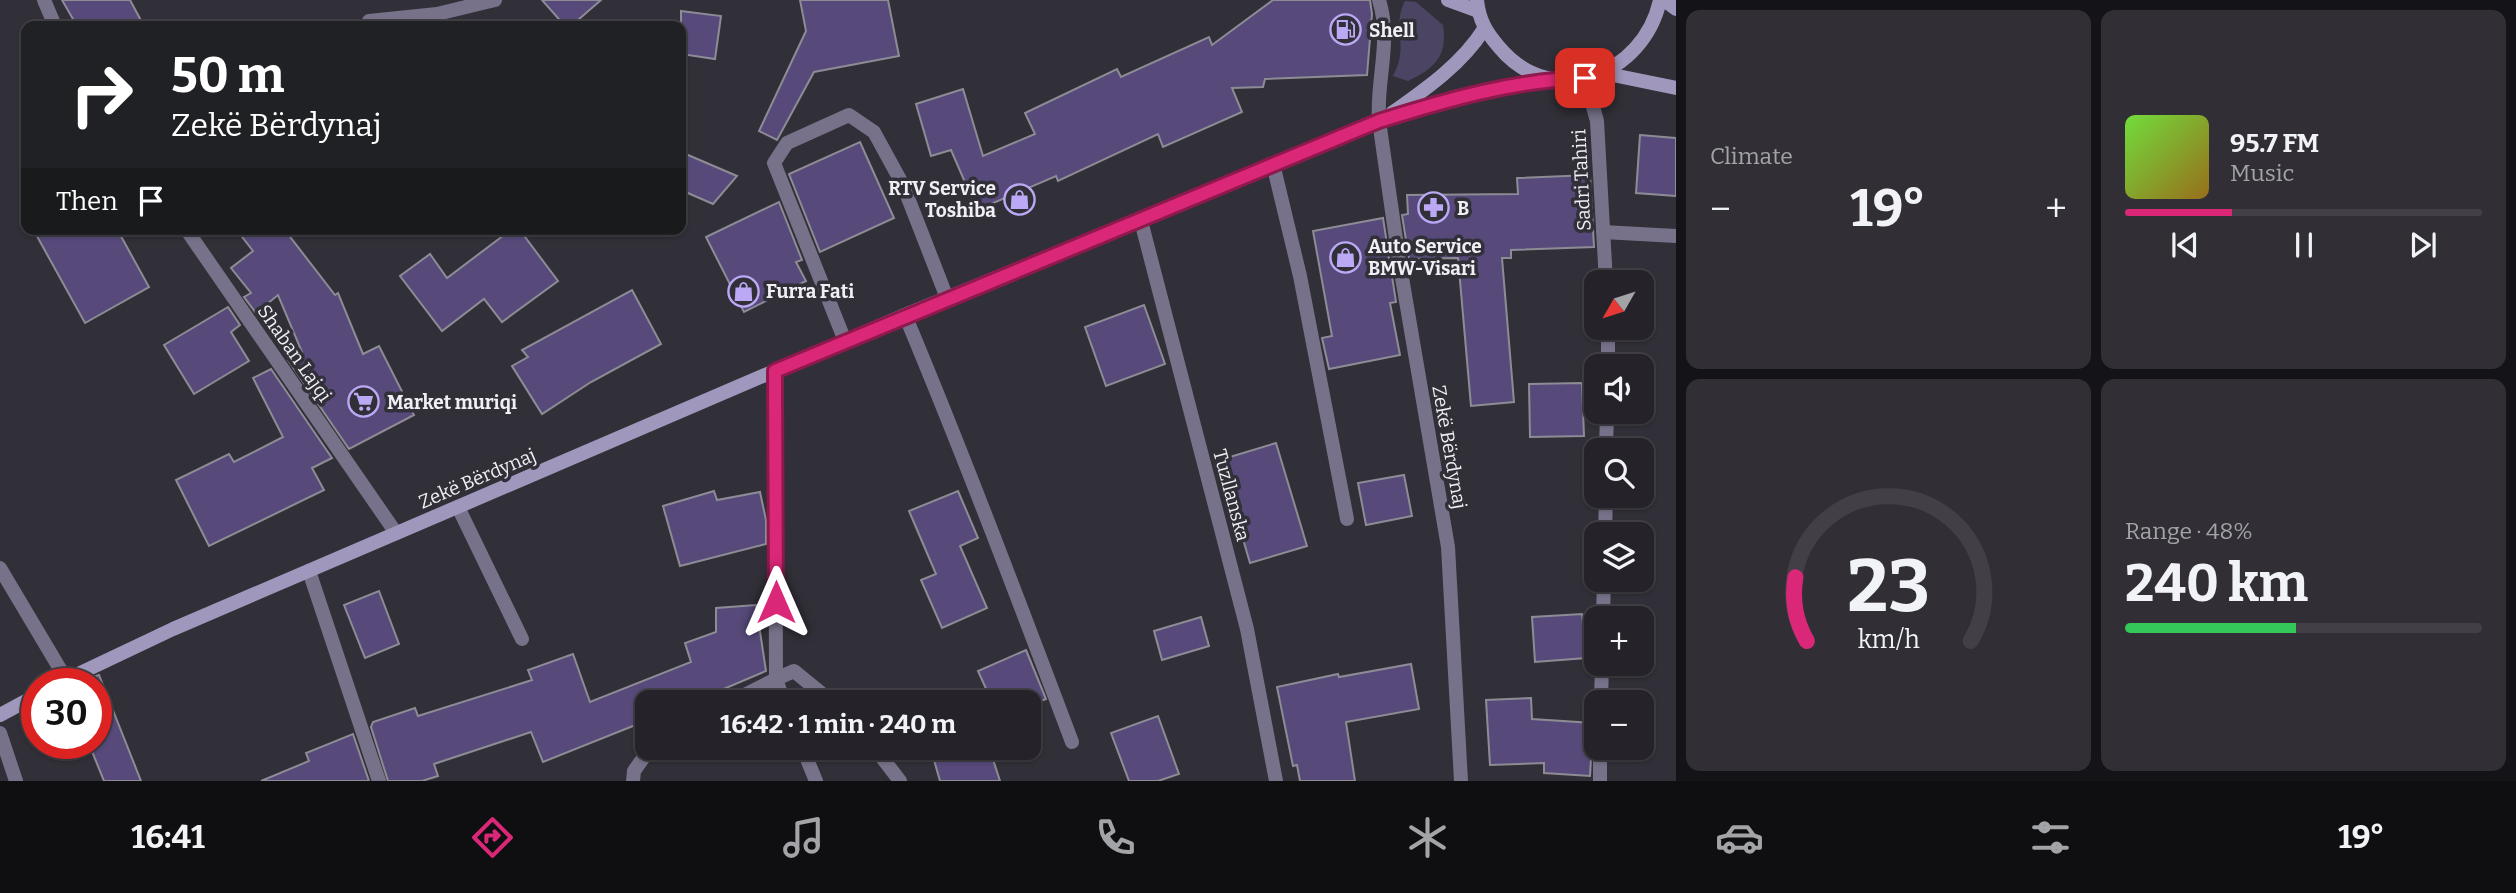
<!DOCTYPE html>
<meta charset="utf-8">
<style>
body{margin:0;font-family:Bitter,serif;background:#312f35;color:#f1f3f6;height:100vh;display:flex;flex-direction:column;font-size:26px;white-space:nowrap}
*{box-sizing:border-box;margin:0}
p{font-size:23px;color:#a3a4a8}
.icon{flex:none;width:38px;height:38px;fill:none;stroke:currentColor;stroke-width:2;stroke-linecap:round;stroke-linejoin:round}
.map{position:relative;flex:1;overflow:hidden}
.sheet{display:flex;flex-direction:column;gap:10px;padding:10px;background:#141317;width:840px}
.sheet>*{flex:none}
.top-card{position:absolute;left:21px;top:21px;width:665px;height:214px;border-radius:14px;box-shadow:0 2px 5px #0004,0 0 0 2px #424046;background:#202124;color:#fff;overflow:hidden}
.needle{width:46px;rotate:231deg}
.fabs{position:absolute;left:1584px;top:270px;display:grid;gap:14px}
.fabs a{display:grid;place-items:center;width:70px;height:70px;border-radius:14px;background:#252329;box-shadow:0 2px 5px #0004,0 0 0 2px #424046;font-size:35px}
.speed{position:absolute;left:21px;top:668px;display:flex;gap:14px;font-size:35px;font-weight:700;text-align:center}
.speed>*{display:grid;place-content:center;width:91px;height:91px;border-radius:50%;background:#252329;box-shadow:0 2px 5px #0004,0 0 0 2px #424046;line-height:1}
.speed .limit{border:10px solid #d22;background:#fff;color:#111}
.pin{position:absolute;display:grid;place-items:center;width:60px;height:60px;color:#fff;margin:-30px;border-radius:14px;box-shadow:0 4px 10px #0006}
.me{position:absolute;width:77px;margin:-38px;rotate:0deg;stroke-linejoin:round;filter:drop-shadow(0 0 5px #0008)}
.turn{display:flex;align-items:center;gap:24px;height:147px;padding:0 35px;font-size:32px}
.turn .icon{width:91px;height:91px;stroke-width:2.5}
.turn b{display:block;font-size:49px;line-height:60px}
.then{display:flex;align-items:center;height:66px;padding:0 35px;background:#0003;gap:14px;font-size:26px}
.big{font-size:52px;font-weight:700;line-height:1.1}
.sheet .widget{flex:1;display:flex;flex-direction:column;justify-content:center;gap:10px;min-width:0;padding:0 24px;border-radius:14px;background:#312f35}
.sheet .dial{align-items:center;gap:0}
.dial svg{height:182px;overflow:visible;fill:none;stroke:#424046;stroke-width:7;stroke-linecap:round;text-anchor:middle}
.dial text{fill:#f1f3f6;stroke:none}
.song{display:flex;align-items:center;gap:21px}
.cover{width:84px;height:84px;border-radius:10px;background:linear-gradient(135deg,hsl(100 70% 55%),hsl(40 70% 35%))}
.played{height:7px;border-radius:4px;background:linear-gradient(90deg,#db2777 30%,#424046 30%)}
.keys{display:flex;justify-content:space-around;direction:ltr}
.heat{display:flex;justify-content:space-between;align-items:center;font-size:38px;direction:ltr}
.charge{height:10px;border-radius:5px;background:linear-gradient(90deg,#34c759 48%,#424046 0)}
.sheet .tiles{flex:1;display:grid;gap:10px;grid-template-columns:repeat(2,1fr)}
.trip{position:absolute;left:635px;top:690px;width:406px;height:70px;border-radius:14px;background:#252329;box-shadow:0 2px 5px #0004,0 0 0 2px #424046;font-weight:700;line-height:70px;text-align:center}
.tabs{display:flex;height:112px;justify-content:space-around;align-items:center;background:#0f0e10;color:#a3a4a8}
.tabs .icon{width:49px;height:49px}
.tabs .selected{color:#db2777}
.tabs b{font-size:32px;color:#f1f3f6}
main{display:flex;flex:1;min-height:0}
.map>svg:first-child{display:block}
.green{fill:#4c4463}
.building{fill:#574a7b;stroke:#8d8c95;stroke-width:2}
.lines{fill:none;stroke-linecap:round;stroke-linejoin:round}
.lane{stroke:#777289;stroke-width:14}
.street{stroke:#777289;stroke-width:14}
.secondary{stroke:#9f97bc;stroke-width:14}
.route-casing{stroke:#8e194d;stroke-width:18}
.route{stroke:#db2777;stroke-width:12}
.labels{text-anchor:middle;stroke-width:7;stroke-linejoin:round;paint-order:stroke}
.poi-label{font-size:19px;font-weight:bold;fill:#f0eff4;stroke:#312f37;text-anchor:start}
.street-label{font-size:19px;fill:#f0eff4;stroke:#312f37}
</style>
<main>
<div class="map">
<svg width="1676" height="781" viewBox="0 0 1676 781">
<rect width="100%" height="100%" fill="#312f37"/>
<path class="green" d="M 1405,1 L 1416,2 L 1443,25 C 1448,56 1435,68 1408,81 L 1393,76 C 1410,45 1391,28 1405,1 Z"/>
<g class="building">
<polygon points="62,0 130,0 144,26 77,26"/>
<polygon points="542,0 601,0 571,26 565,26"/>
<polygon points="800,0 888,0 899,56 814,72 777,140 759,131 806,31"/>
<polygon points="1273,0 1370,0 1372,14 1367,75 1265,79 1263,87 1232,88 1242,112 1163,147 1158,134 1058,181 1056,176 977,210 951,150 931,156 916,104 963,89 983,156 1035,134 1025,113 1117,69 1121,77 1209,37 1212,45"/>
<polygon points="681,11 721,16 715,59 681,54"/>
<polygon points="1640,135 1676,138 1676,196 1636,193"/>
<polygon points="860,142 894,218 820,252 789,174"/>
<polygon points="681,152 737,176 713,204 681,190"/>
<polygon points="1590,175 1594,247 1511,250 1511,258 1502,258 1514,402 1471,406 1458,258 1409,259 1402,215 1408,214 1407,195 1518,194 1517,178"/>
<polygon points="779,202 802,260 796,262 806,281 744,312 706,237"/>
<polygon points="1383,218 1396,302 1390,303 1400,355 1329,369 1322,338 1332,336 1313,231"/>
<polygon points="33,229 117,229 149,287 85,323"/>
<polygon points="236,229 284,229 335,295 338,293 363,354 379,346 414,415 349,449 288,360 302,352 278,295 256,313 244,297 251,293 231,268 253,251"/>
<polygon points="512,229 519,229 558,281 502,322 484,299 442,331 400,276 430,254 447,278"/>
<polygon points="632,290 661,344 591,382 542,414 512,366 528,357 522,350"/>
<polygon points="1144,305 1165,364 1106,386 1085,327"/>
<polygon points="228,307 240,325 231,332 249,361 194,394 164,345"/>
<polygon points="271,369 332,458 312,468 324,490 209,546 176,480 229,454 234,462 283,437 253,378"/>
<polygon points="1582,383 1584,436 1530,437 1529,384"/>
<polygon points="1276,443 1307,546 1250,563 1220,460"/>
<polygon points="1404,475 1412,516 1366,525 1358,483"/>
<polygon points="714,491 717,500 760,492 766,520 766,544 680,566 663,506"/>
<polygon points="958,491 978,538 960,546 987,608 942,628 921,580 936,574 909,511"/>
<polygon points="379,591 399,644 365,658 344,605"/>
<polygon points="756,605 766,671 693,702 648,702 648,720 543,762 531,732 434,764 438,776 422,781 388,781 371,727 373,722 415,708 418,716 532,680 528,670 573,654 590,702 691,662 685,643 716,632 716,608"/>
<polygon points="1582,614 1586,658 1535,662 1532,617"/>
<polygon points="1201,617 1209,646 1162,660 1154,631"/>
<polygon points="1026,650 1046,699 1029,706 1029,702 992,702 978,671"/>
<polygon points="1411,664 1419,709 1346,722 1355,781 1300,781 1297,765 1293,766 1277,687 1338,674 1339,677"/>
<polygon points="99,675 141,781 104,781 89,744 96,744 96,676"/>
<polygon points="1531,698 1532,719 1593,723 1590,776 1544,773 1544,763 1490,765 1486,700"/>
<polygon points="1158,716 1179,774 1158,781 1129,781 1111,733"/>
<polygon points="353,734 369,781 261,781 309,761 306,753"/>
<polygon points="950,747 989,747 1000,781 940,781 932,753"/>
</g>
<g class="lines">
<g class="lane">
<path d="M 1379,0 C 1392,41 1376,80 1379,121"/>
<polyline points="1603,232 1676,236"/>
<polyline points="845,341 774,163 787,143 849,115 874,132 903,185 947,298"/>
<polyline points="0,568 66,679"/>
</g>
<g class="street">
<polyline points="44,0 55,26"/>
<polyline points="369,21 437,14 495,0"/>
<polyline points="1585,78 1597,121 1606,282"/>
<polyline points="1379,121 1399,260 1448,547 1461,781"/>
<polyline points="1273,164 1300,276 1347,519"/>
<polyline points="1141,221 1247,629 1276,781"/>
<polyline points="186,229 396,533"/>
<path d="M 905,315 C 964,456 1018,599 1072,742"/>
<polyline points="1608,327 1608,366"/>
<polyline points="1606,450 1607,411"/>
<polyline points="458,507 522,639"/>
<polyline points="1605,534 1606,495"/>
<polyline points="309,571 379,781"/>
<polyline points="1603,618 1604,579"/>
<polyline points="731,702 776,679 775,371"/>
<polyline points="784,702 776,679 794,671 832,702"/>
<polyline points="1601,702 1602,663"/>
<polyline points="0,733 16,781"/>
<polyline points="802,747 816,781"/>
<polyline points="874,747 900,781"/>
<polyline points="633,781 634,771 651,747"/>
<polyline points="1600,781 1600,747"/>
</g>
<g class="secondary">
<polyline points="1448,0 1478,11"/>
<path d="M 1477,0 C 1479,20 1486,32 1499,47 C 1552,111 1644,75 1660,0"/>
<polyline points="1664,0 1676,9"/>
<polyline points="1603,73 1676,88"/>
<path d="M 1392,113 C 1426,89 1462,64 1484,29"/>
<polyline points="57,684 173,629 905,315 1379,121 1455,97 1558,79"/>
<polyline points="0,715 37,695"/>
</g>
</g>
<g class="lines">
<defs>
<path id="route" d="M 776,602 L 775,371 L 1379,121 C 1446,100 1515,80 1585,78"/>
</defs>
<use href="#route" class="route-casing"/>
<use href="#route" class="route"/>
</g>
<defs>
<symbol id="fuel-ring" viewBox="-11 -11 22 22"><circle r="9.5" fill="#312f37" stroke="#bca9f5" stroke-width="1.5"/><path d="M-5.5-6h7V0h2V4h1.3V-2.5L3-4.5l.8-.8L6-3V5H2.5V1h-1V6h-7ZM-4.2-4.7v3.2H.2V-4.7Z" fill="#bca9f5"/></symbol>
<symbol id="shop-ring" viewBox="-11 -11 22 22"><circle r="9.5" fill="#312f37" stroke="#bca9f5" stroke-width="1.5"/><path d="M-5-2.5h2.3a2.7 3.5 0 0 1 5.4 0H5L5.5 6h-11ZM-1.5-2.5h3a1.5 2.3 0 0 0-3 0Z" fill="#bca9f5"/></symbol>
<symbol id="pharmacy-ring" viewBox="-11 -11 22 22"><circle r="9.5" fill="#312f37" stroke="#bca9f5" stroke-width="1.5"/><path d="M-2-6h4v4h4v4h-4v4h-4v-4h-4v-4h4Z" fill="#bca9f5"/></symbol>
<symbol id="supermarket-ring" viewBox="-11 -11 22 22"><circle r="9.5" fill="#312f37" stroke="#bca9f5" stroke-width="1.5"/><path d="M-6-5.5h2.5l.6 2H6L4.5 2H-2.5L-4.4-4H-6ZM-1.5 3.2a1.3 1.3 0 1 0 .1 0ZM3 3.2a1.3 1.3 0 1 0 .1 0Z" fill="#bca9f5"/></symbol>
</defs>
<g fill-rule="evenodd">
<use href="#fuel-ring" x="1328" y="12" width="35" height="35"/>
<use href="#shop-ring" x="1002" y="182" width="35" height="35"/>
<use href="#pharmacy-ring" x="1416" y="190" width="35" height="35"/>
<use href="#shop-ring" x="1328" y="240" width="35" height="35"/>
<use href="#shop-ring" x="726" y="274" width="35" height="35"/>
<use href="#supermarket-ring" x="346" y="384" width="35" height="35"/>
</g>
<g class="labels">
<g class="poi-label">
<text x="1369" y="37">Shell</text>
<text x="996" y="195" text-anchor="end">RTV Service<tspan x="996" dy="22">Toshiba</tspan></text>
<text x="1457" y="215">B</text>
<text x="1368" y="253">Auto Service<tspan x="1368" dy="22">BMW-Visari</tspan></text>
<text x="766" y="298">Furra Fati</text>
<text x="387" y="409">Market muriqi</text>
</g>
<g class="street-label">
<text transform="translate(1581 180) rotate(-93)" y="7">Sadri Tahiri</text>
<text transform="translate(295 353) rotate(55)" y="7">Shaban Lajqi</text>
<text transform="translate(1450 447) rotate(80)" y="7">Zekë Bërdynaj</text>
<text transform="translate(477 478) rotate(-23)" y="7">Zekë Bërdynaj</text>
<text transform="translate(1232 495) rotate(75)" y="7">Tuzllanska</text>
</g>
</g>
</svg>
<div class="fabs">
<a><svg class="needle" viewBox="-14 -14 28 28"><path d="M0-13l5 13h-10z" fill="#e53935"/><path d="M0 13l5-13h-10z" fill="#a3a4a8"/></svg></a>
<a><svg class="icon" aria-label="sound" viewBox="0 0 24 24"><path d="M4 9h4l5-4v14l-5-4H4zM17 9q2 3 0 6"/></svg></a>
<a><svg class="icon" aria-label="search" viewBox="0 0 24 24"><circle cx="10" cy="10" r="6"/><path d="M15 15l6 6"/></svg></a>
<a><svg class="icon" aria-label="layers" viewBox="0 0 24 24"><path d="M12 4l9 5-9 5-9-5zM3 14l9 5 9-5"/></svg></a>
<a>+</a>
<a>−</a>
</div>
<div class="speed"><div class="limit">30</div></div>
<div class="pin" style="left:1585px;top:78px;background:#d93025"><svg class="icon" aria-label="arrive" viewBox="0 0 24 24"><path d="M6 21V4h12l-3 4 3 4H6"/></svg></div>
<svg class="me" style="left:776px;top:602px" viewBox="-20 -20 40 40"><path d="M0-17L14 15 0 8-14 15z" fill="#db2777" stroke="#fff" stroke-width="4"/></svg>
<div class="trip">16:42 · 1 min · 240 m</div>
<div class="top-card">
<div class="turn"><svg class="icon" aria-label="right" viewBox="0 0 24 24"><path d="M7 20v-9h11M14 6l5 5-5 5"/></svg><div><b>50 m</b>Zekë Bërdynaj</div></div>
<div class="then">Then<svg class="icon" aria-label="arrive" viewBox="0 0 24 24"><path d="M6 21V4h12l-3 4 3 4H6"/></svg></div>
</div>
</div>
<section class="sheet">
<div class="tiles">
<div class="widget"><p>Climate</p>
<div class="heat"><a>−</a><b class="big">19°</b><a>+</a></div>
</div>
<div class="widget">
<div class="song"><i class="cover"></i><div><b>95.7 FM</b><p>Music</p></div></div>
<div class="played"></div>
<div class="keys"><svg class="icon" aria-label="previous" viewBox="0 0 24 24"><path d="M18 5L8 12l10 7zM5 5v14"/></svg><svg class="icon" aria-label="pause" viewBox="0 0 24 24"><path d="M8 5v14M16 5v14"/></svg><svg class="icon" aria-label="next" viewBox="0 0 24 24"><path d="M6 5l10 7-10 7zM19 5v14"/></svg></div>
</div>
<div class="widget dial"><svg viewBox="0 0 100 80">
<path d="M14 69A42 42 0 1 1 86 69"/>
<path d="M14 69A42 42 0 0 1 9 41" stroke="#db2777"/>
<text x="50" y="56" font-size="32" font-weight="700">23</text>
<text x="50" y="72" font-size="11">km/h</text>
</svg></div>
<div class="widget"><p>Range · 48%</p><b class="big">240 km</b><div class="charge"></div></div>
</div>
</section>
</main>
<nav class="tabs">
<b>16:41</b>
<svg class="icon selected" aria-label="directions" viewBox="0 0 24 24"><path d="M12 3l9 9-9 9-9-9zM9 14v-3h6M13 9l2 2-2 2"/></svg>
<svg class="icon" aria-label="music" viewBox="0 0 24 24"><path d="M9 18V5l10-2v13"/><circle cx="6" cy="18" r="3"/><circle cx="16" cy="16" r="3"/></svg>
<svg class="icon" aria-label="phone" viewBox="0 0 24 24"><path d="M5 4h4l2 5-3 2q2 4 5 5l2-3 5 2v4C11 20 4 13 5 4z"/></svg>
<svg class="icon" aria-label="climate" viewBox="0 0 24 24"><path d="M12 3v18M4 7l16 10M4 17L20 7"/></svg>
<svg class="icon" aria-label="car" viewBox="0 0 24 24"><path d="M5 17H2v-5l4-1 3-4h7l3 4 3 1v5h-3M9 17h6M6 11h13"/><circle cx="7" cy="17" r="2"/><circle cx="17" cy="17" r="2"/></svg>
<svg class="icon" aria-label="filters" viewBox="0 0 24 24"><path d="M4 7h16M4 17h16"/><circle cx="9" cy="7" r="2"/><circle cx="15" cy="17" r="2"/></svg>
<b>19°</b>
</nav>
